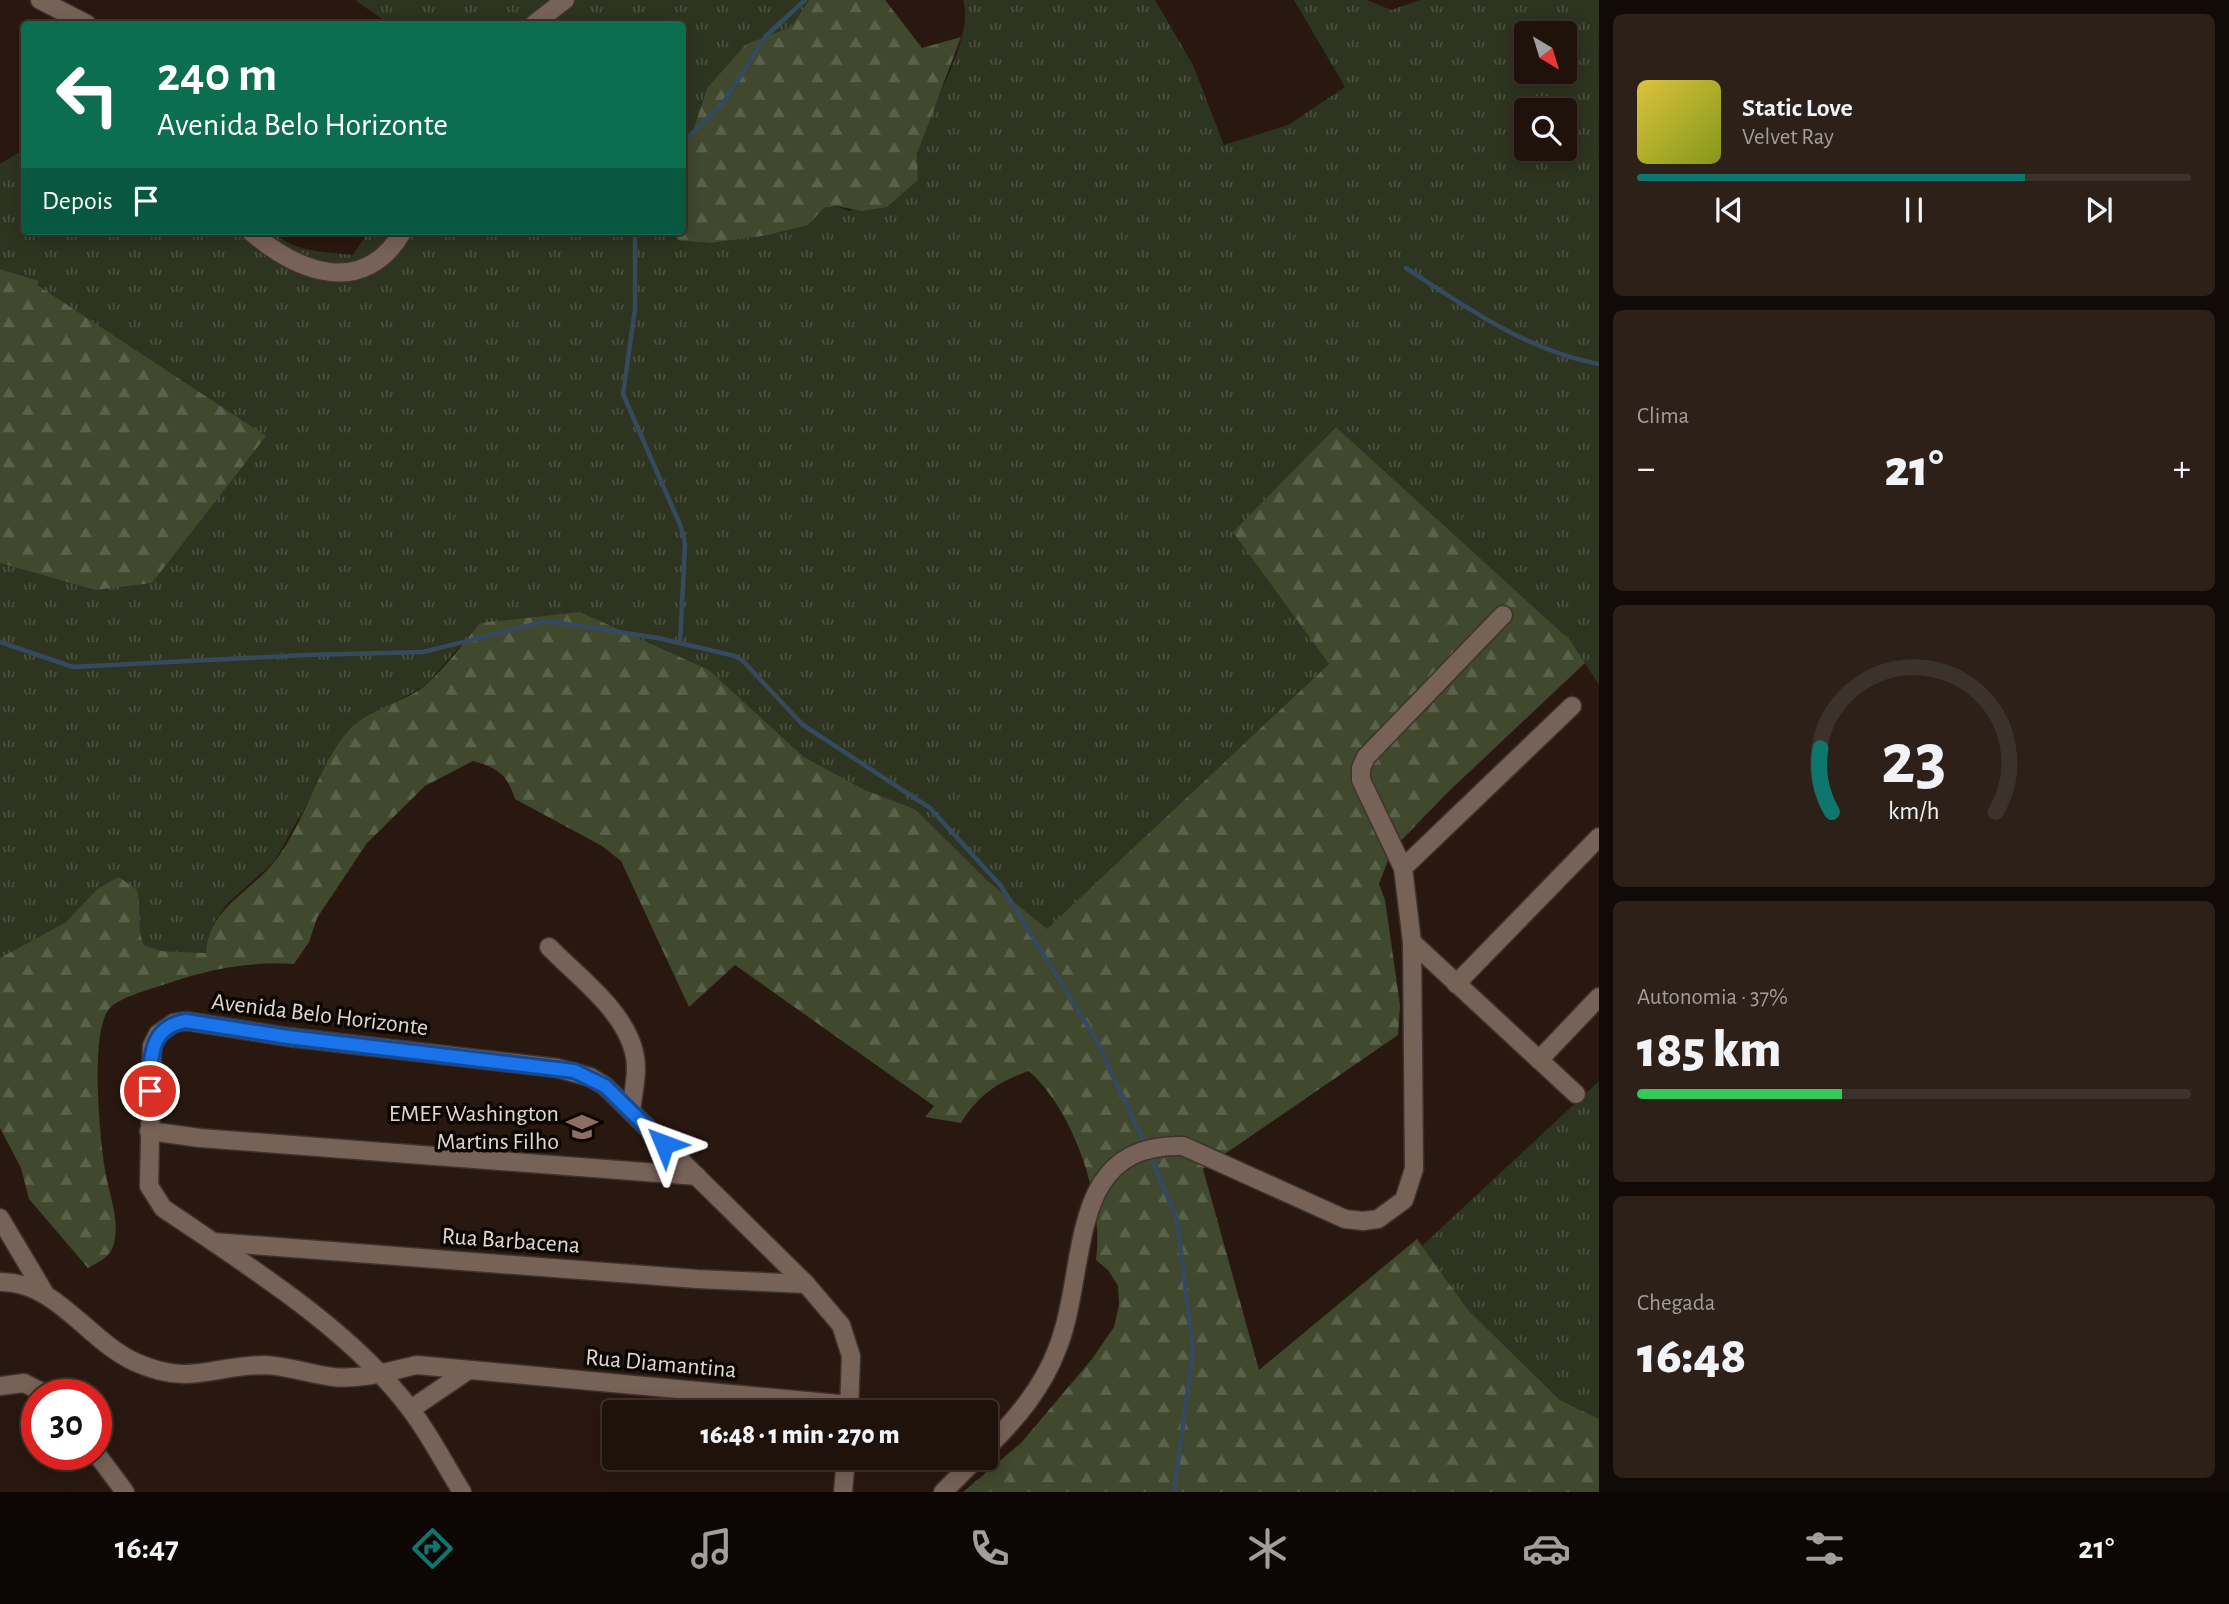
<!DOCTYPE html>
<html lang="pt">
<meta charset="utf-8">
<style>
body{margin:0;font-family:"Alegreya Sans",sans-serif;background:#2c2019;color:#f1f3f6;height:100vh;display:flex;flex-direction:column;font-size:26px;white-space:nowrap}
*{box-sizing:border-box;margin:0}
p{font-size:23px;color:#a19e9d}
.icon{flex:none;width:38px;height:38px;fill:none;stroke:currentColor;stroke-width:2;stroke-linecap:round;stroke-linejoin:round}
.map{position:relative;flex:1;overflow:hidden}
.sheet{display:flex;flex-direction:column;gap:14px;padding:14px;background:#110a06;width:630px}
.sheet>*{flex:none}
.hud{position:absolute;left:21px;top:21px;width:665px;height:214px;border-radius:7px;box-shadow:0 4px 18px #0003,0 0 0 2px #3c322c;background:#0b6e4f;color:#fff;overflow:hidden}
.needle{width:46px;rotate:142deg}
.fabs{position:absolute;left:1514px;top:21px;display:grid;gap:14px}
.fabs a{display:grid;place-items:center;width:63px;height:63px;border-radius:7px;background:#1f120b;box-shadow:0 4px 18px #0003,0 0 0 2px #3c322c;font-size:35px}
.speed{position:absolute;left:21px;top:1379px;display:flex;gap:14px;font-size:35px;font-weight:700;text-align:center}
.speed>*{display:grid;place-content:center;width:91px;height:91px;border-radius:50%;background:#1f120b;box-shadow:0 4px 18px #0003,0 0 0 2px #3c322c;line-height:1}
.speed .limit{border:10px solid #d22;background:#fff;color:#111}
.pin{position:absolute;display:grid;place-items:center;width:60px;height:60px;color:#fff;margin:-30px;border:4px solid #fff;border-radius:50%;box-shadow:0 2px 7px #0007}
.me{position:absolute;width:77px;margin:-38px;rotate:314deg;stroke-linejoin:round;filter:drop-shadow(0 0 5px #0008)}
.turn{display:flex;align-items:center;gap:24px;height:147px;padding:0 21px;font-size:32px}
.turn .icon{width:91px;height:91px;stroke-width:2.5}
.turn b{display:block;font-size:49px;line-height:60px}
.then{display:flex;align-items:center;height:66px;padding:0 21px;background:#0003;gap:14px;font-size:26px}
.big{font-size:52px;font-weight:800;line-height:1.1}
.sheet .tile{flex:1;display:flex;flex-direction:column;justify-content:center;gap:10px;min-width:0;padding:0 24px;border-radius:10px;background:#2c2019}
.sheet .dial{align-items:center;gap:0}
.dial svg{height:182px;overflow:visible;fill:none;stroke:#3c322c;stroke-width:7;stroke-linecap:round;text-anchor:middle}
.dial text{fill:#f1f3f6;stroke:none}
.song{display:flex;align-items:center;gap:21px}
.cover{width:84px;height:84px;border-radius:10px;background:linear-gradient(135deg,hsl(50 70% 55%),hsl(70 70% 35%))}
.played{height:7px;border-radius:4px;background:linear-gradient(90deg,#0f766e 70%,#3c322c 70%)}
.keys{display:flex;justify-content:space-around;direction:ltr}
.heat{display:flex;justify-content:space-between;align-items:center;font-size:38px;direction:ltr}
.charge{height:10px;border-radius:5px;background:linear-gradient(90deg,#34c759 37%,#3c322c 0)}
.trip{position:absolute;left:602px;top:1400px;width:396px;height:70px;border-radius:7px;background:#1f120b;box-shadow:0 4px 18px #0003,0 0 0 2px #3c322c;font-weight:800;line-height:70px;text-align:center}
.tabs{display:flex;height:112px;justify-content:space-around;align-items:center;background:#0c0704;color:#a19e9d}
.tabs .icon{width:49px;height:49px}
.tabs .selected{color:#0f766e}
.tabs b{font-size:32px;color:#f1f3f6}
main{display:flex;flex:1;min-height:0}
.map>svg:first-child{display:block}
.grass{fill:url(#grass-tufts);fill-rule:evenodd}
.forest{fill:url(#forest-firs)}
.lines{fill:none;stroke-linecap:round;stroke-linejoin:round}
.stream{stroke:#364a5f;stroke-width:4.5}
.street-casing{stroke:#3f322e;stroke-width:21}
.street{stroke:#776257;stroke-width:18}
.route-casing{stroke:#114b97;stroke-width:18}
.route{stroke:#1a73e8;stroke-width:12}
.labels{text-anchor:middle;stroke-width:7;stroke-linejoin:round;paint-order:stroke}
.street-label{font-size:24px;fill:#e2d6cf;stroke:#0c0603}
.poi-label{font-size:24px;fill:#e2d6cf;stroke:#0c0603;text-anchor:end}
</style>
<main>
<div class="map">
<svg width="1599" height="1492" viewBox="0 0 1599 1492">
<defs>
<pattern id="grass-tufts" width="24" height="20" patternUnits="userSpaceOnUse" patternTransform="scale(1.75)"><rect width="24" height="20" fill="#2d341f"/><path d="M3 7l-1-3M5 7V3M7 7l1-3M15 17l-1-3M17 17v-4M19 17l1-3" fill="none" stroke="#4b513e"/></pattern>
<pattern id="forest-firs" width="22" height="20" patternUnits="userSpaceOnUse" patternTransform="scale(1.75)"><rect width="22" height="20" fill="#40482e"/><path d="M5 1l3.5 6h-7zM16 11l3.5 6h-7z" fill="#5b624b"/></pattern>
</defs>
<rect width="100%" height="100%" fill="#29180f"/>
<g class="grass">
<polygon points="355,0 809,0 791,27 746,44 707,88 693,130 683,139 682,24 389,24"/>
<path d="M 963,0 L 1155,0 L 1193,65 L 1224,145 L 1288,125 L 1345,87 L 1294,0 L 1367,0 L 1391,10 L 1420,0 L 1599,0 L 1599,685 L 1570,640 L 1336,427 L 1234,532 L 1330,664 L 1047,930 L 988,881 L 915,809 L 865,790 L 804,757 L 709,670 L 480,623 L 427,684 L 348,731 L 274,862 L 227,904 L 215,921 L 206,953 L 161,951 L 144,945 L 139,933 L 97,889 L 66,922 L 0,958 L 0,563 L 95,590 L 36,284 L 39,282 L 0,269 L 0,164 L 24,149 L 24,231 L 271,231 C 294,252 323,252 353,255 L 369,231 L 668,231 L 680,241 L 712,243 L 769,235 L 808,225 L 824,208 L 836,206 L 849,211 L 918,180 C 918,171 916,161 918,153 C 925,111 976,40 963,0 ZM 1526,33 L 1564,33 L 1564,72 L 1526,72 ZM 1526,110 L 1564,110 L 1564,149 L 1526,149 Z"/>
<polygon points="1599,1081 1599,1419 1560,1400 1468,1310 1422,1246"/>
</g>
<g class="forest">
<polygon points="809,0 885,0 922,48 961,37 917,154 918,180 887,207 862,211 836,206 824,208 808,225 769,235 712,243 680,241 668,231 682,231 683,139 693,130 707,88 746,44 791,27"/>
<polygon points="0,269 39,281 37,285 266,436 152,583 95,590 0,563"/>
<path d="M 1336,427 L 1570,640 L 1585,663 L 1447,793 L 1392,850 L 1379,884 L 1385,900 L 1400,1005 L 1398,1035 L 1203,1169 L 1259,1370 L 1417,1239 L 1468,1310 L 1560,1400 L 1599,1419 L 1599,1492 L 963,1492 L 1021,1443 L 1092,1359 L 1114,1327 L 1119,1305 L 1118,1286 L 1108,1270 L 1096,1260 C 1104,1198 1074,1112 1029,1071 C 999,1081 977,1096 961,1123 L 925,1117 L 934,1106 L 735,965 L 689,1007 L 621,861 L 602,846 L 515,799 C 507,774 498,768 473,761 L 425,786 L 367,843 L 317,918 L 309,942 L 294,964 C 252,961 209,969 169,983 C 154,988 120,997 110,1008 C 89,1030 100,1139 105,1170 C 109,1195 120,1218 114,1243 C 111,1257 99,1262 88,1268 L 29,1199 L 21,1168 L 0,1128 L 0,958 L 66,922 L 97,889 L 119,877 L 137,890 C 142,909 136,928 144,945 L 161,951 L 206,953 C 209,907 250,893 275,861 C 304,825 320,761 349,730 C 370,708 403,704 427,684 C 446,667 463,643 480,623 L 580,612 L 709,670 L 804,757 L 865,790 L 915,809 L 988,881 L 1047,929 L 1329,664 L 1233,532 Z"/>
</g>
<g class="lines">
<g class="stream">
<polyline points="682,143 723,103 766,36 805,0"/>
<polyline points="635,231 635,309 623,394 681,527 685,544 680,643"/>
<path d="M 1406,268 C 1466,307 1527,351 1599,364"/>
<polyline points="0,642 73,667 306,655 423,652 547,621 658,638 735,656 743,661 803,725 930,808 1001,886 1096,1039 1146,1146"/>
<polyline points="1149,1154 1177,1219 1193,1351 1174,1492"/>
</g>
<defs>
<g id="street">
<polyline points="40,0 87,24"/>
<polyline points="534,24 565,0"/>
<path d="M 250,231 C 297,272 364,299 403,231"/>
<polyline points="1403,868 1572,706"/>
<polyline points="1412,942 1576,1094"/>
<path d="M 549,947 C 578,977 624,1010 634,1052 C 639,1071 633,1092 631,1111"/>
<polyline points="1456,984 1599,837"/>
<polyline points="1539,1060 1599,997"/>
<polyline points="149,1131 200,1138 697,1176"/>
<polyline points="0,1218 44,1292"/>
<polyline points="213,1242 697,1279 806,1284"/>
<path d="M 0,1282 C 56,1281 87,1340 135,1362 C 190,1387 213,1365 265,1365 C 288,1366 310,1374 333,1377 C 361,1380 390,1371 417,1365 L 850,1405"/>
<polyline points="0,1386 24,1383 48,1395"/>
<polyline points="411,1409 467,1371"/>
<path d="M 985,1450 C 1016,1419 1043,1388 1058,1347 C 1089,1267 1065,1142 1183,1146 L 1345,1219 L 1363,1221 L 1378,1219 L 1404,1200 L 1414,1169 L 1412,942 L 1403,868 L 1361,780 L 1361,768 L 1366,757 L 1503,615"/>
<polyline points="96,1453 125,1492"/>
<path d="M 462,1492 C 445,1465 430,1435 411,1410 C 351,1329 245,1264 163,1208 L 149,1186 L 152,1046 L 158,1034 L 174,1023 L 186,1021 L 288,1037 L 557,1068 L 590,1077 L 605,1086 L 806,1284 L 841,1325 L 851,1356 L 849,1412"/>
<polyline points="843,1492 846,1458"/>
<polyline points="943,1492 977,1458"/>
</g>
</defs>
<use href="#street" class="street-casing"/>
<use href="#street" class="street"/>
</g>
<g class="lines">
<defs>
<path id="route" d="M 150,1091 C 151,1059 148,1027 186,1021 L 288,1037 L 574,1071 L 605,1086 L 664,1144"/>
</defs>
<use href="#route" class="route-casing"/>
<use href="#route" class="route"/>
</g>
<defs>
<symbol id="school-bare" viewBox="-9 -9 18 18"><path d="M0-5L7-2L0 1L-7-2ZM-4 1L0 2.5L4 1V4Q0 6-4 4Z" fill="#8d6e63" stroke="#0c0603" stroke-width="2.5" paint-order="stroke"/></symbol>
</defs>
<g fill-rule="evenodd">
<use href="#school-bare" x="560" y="1105" width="44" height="44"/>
</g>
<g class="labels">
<g class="street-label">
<text transform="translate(320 1014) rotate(7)" y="8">Avenida Belo Horizonte</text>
<text transform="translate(511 1240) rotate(4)" y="8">Rua Barbacena</text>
<text transform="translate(661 1363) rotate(5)" y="8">Rua Diamantina</text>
</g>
<g class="poi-label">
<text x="559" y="1121">EMEF Washington<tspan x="559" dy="28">Martins Filho</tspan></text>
</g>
</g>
</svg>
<div class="fabs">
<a><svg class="needle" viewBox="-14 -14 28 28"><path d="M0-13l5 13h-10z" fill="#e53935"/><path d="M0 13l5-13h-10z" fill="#a19e9d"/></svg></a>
<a><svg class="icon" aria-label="search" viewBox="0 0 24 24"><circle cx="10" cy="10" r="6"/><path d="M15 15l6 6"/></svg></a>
</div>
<div class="speed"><div class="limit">30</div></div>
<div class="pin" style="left:150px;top:1091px;background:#d93025"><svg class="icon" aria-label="arrive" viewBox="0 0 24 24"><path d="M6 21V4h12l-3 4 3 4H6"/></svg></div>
<svg class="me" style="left:664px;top:1144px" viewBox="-20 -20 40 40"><path d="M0-17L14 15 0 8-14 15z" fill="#1a73e8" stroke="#fff" stroke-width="4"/></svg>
<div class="trip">16:48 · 1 min · 270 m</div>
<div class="hud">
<div class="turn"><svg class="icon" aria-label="left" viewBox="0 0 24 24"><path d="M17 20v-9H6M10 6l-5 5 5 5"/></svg><div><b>240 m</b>Avenida Belo Horizonte</div></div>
<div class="then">Depois<svg class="icon" aria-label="arrive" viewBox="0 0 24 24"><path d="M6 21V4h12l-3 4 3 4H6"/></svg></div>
</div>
</div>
<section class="sheet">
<div class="tile">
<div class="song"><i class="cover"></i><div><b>Static Love</b><p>Velvet Ray</p></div></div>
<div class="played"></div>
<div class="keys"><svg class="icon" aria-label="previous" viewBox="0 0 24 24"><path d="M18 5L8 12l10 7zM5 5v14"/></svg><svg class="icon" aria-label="pause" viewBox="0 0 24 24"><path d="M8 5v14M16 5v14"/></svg><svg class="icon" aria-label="next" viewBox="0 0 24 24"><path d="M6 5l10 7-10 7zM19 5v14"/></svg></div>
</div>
<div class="tile"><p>Clima</p>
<div class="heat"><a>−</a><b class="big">21°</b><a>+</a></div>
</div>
<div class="tile dial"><svg viewBox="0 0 100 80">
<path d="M14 69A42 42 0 1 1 86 69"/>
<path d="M14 69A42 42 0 0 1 9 41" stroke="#0f766e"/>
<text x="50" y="56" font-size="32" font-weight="700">23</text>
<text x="50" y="72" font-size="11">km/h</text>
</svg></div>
<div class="tile"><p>Autonomia · 37%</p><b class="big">185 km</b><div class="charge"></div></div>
<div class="tile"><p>Chegada</p><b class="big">16:48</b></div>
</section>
</main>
<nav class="tabs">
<b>16:47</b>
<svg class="icon selected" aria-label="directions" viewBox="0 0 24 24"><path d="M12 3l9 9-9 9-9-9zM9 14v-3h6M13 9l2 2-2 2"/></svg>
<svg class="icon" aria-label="music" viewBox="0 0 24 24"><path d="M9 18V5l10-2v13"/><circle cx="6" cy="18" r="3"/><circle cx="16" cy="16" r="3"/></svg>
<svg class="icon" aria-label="phone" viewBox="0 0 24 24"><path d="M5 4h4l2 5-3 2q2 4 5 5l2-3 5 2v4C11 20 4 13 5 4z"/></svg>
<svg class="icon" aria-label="climate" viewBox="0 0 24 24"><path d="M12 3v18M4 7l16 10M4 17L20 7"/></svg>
<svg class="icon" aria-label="car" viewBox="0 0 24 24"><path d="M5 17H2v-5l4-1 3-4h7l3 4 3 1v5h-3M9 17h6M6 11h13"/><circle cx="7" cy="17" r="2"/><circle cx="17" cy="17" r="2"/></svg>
<svg class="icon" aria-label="filters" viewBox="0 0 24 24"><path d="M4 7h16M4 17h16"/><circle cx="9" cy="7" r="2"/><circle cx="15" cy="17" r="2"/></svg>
<b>21°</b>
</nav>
